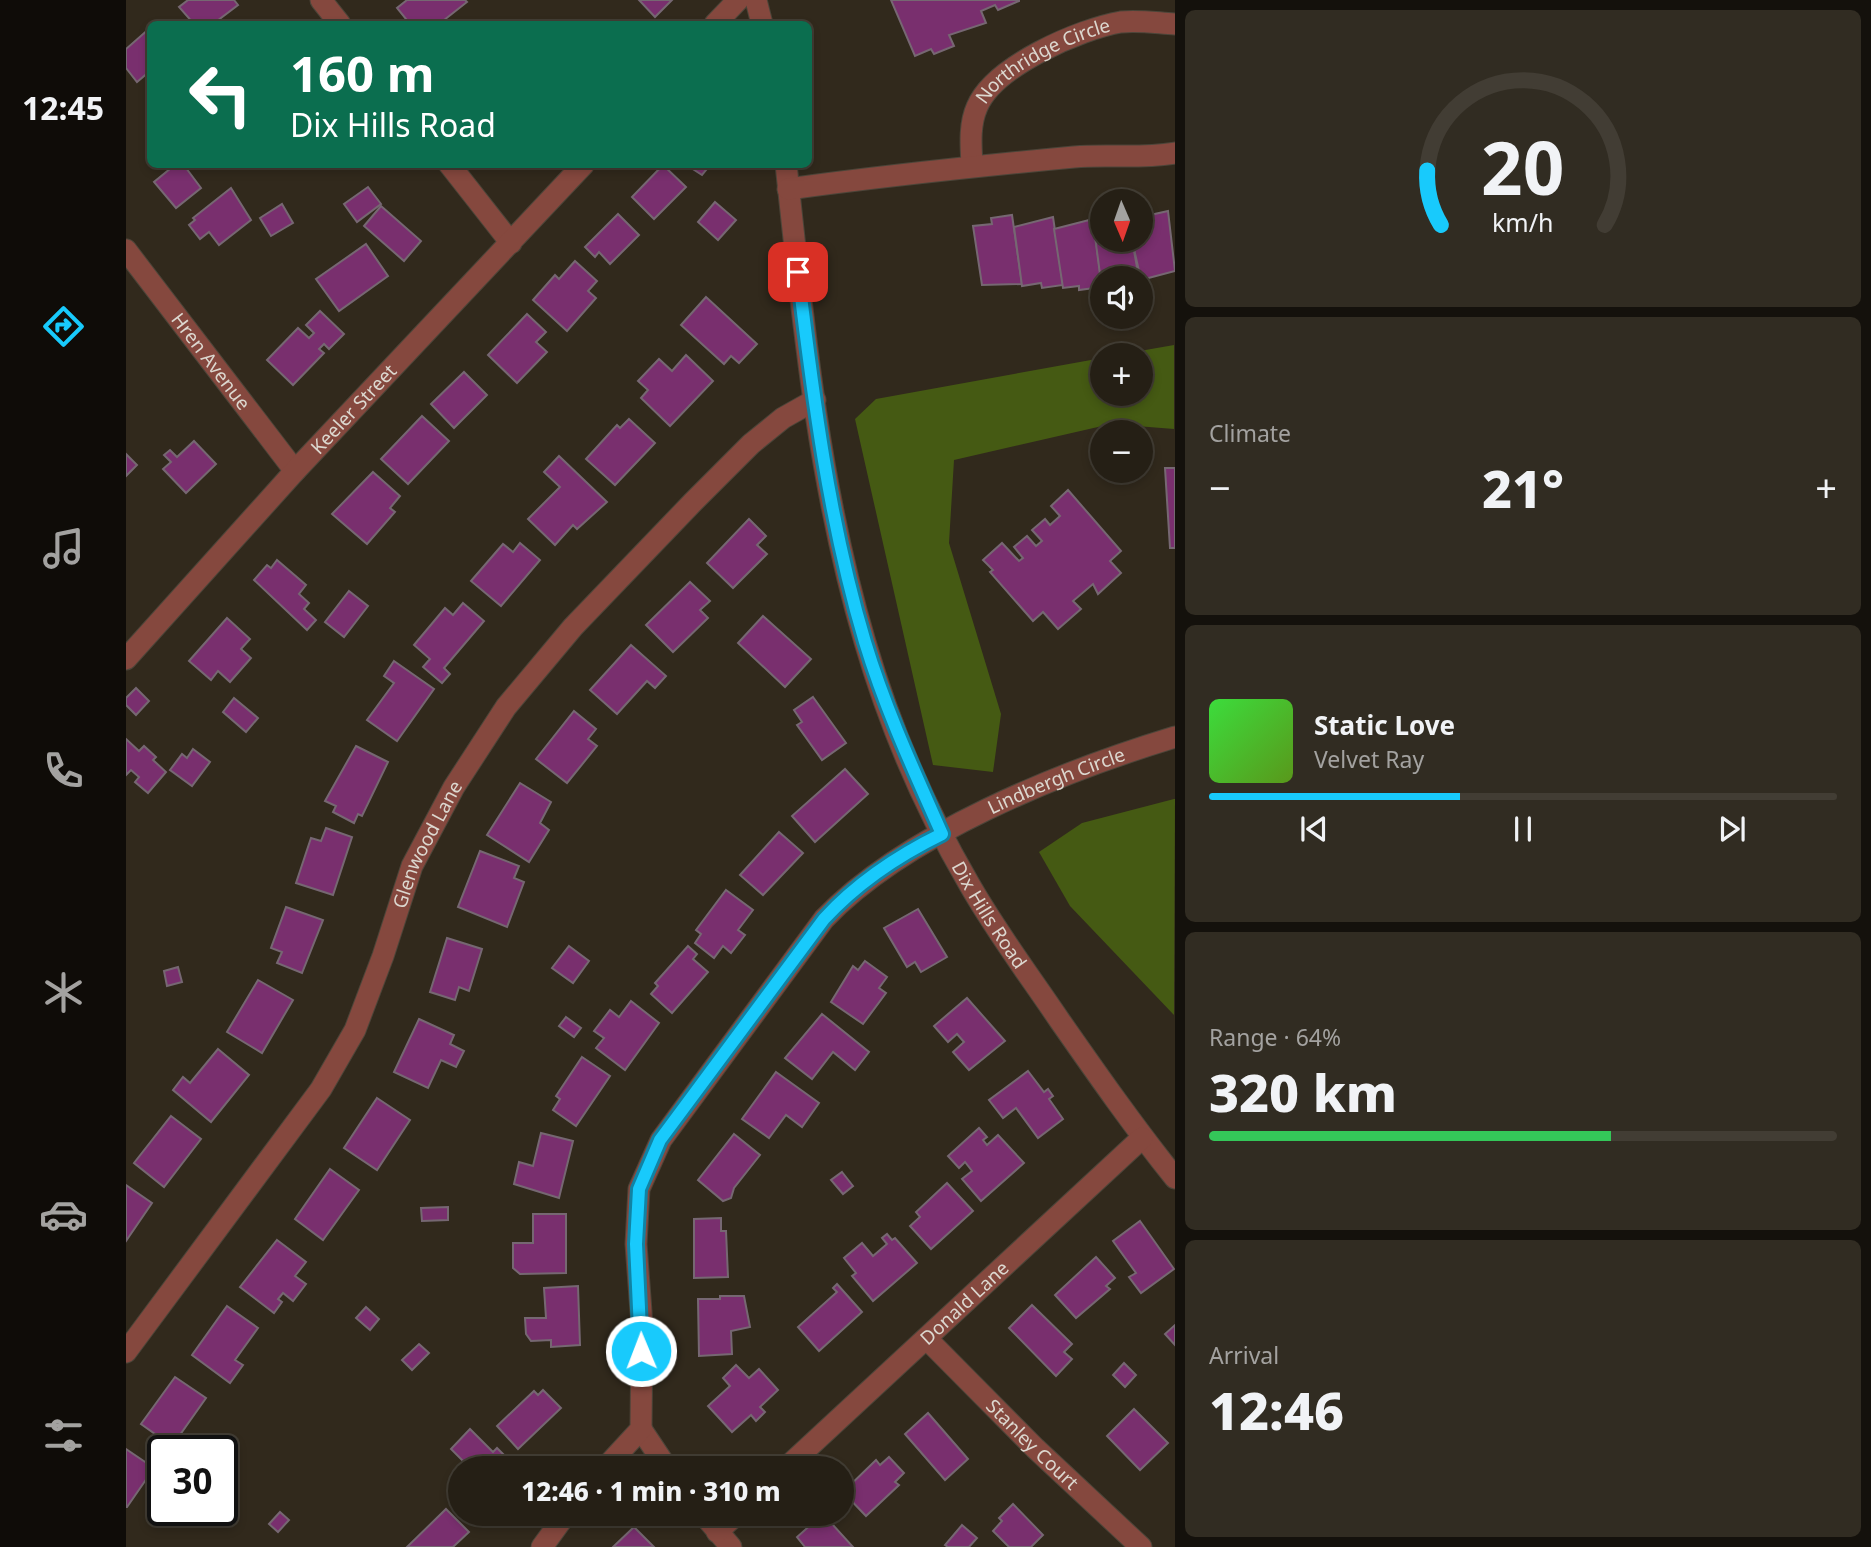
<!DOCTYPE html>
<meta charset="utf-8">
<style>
body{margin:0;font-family:"Noto Sans",sans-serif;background:#312c22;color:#f1f3f6;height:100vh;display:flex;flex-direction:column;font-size:26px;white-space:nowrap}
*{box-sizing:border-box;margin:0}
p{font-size:23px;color:#a3a2a0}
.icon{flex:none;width:38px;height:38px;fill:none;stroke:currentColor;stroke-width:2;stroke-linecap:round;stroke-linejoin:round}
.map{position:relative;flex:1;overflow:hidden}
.drawer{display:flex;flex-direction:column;gap:10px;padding:10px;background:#14110c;width:696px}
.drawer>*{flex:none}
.top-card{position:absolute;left:21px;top:21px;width:665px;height:147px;border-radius:10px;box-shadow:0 4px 10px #0003,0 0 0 2px #423d34;background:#0b6e4f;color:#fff;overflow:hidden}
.needle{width:46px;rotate:178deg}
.fabs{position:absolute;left:964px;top:189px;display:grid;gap:14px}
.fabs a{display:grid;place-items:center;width:63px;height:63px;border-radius:50%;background:#251f15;box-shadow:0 4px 10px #0003,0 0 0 2px #423d34;font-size:35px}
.speed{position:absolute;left:21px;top:1435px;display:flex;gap:14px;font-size:35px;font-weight:700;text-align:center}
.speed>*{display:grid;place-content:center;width:91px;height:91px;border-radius:50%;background:#251f15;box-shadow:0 4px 10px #0003,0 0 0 2px #423d34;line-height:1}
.speed .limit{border:4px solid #111;border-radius:10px;background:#fff;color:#111}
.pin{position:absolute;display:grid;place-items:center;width:60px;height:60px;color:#fff;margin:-30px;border-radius:14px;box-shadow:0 4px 10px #0006}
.me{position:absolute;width:77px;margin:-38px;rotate:359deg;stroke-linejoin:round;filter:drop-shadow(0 0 5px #0008)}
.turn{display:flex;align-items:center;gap:24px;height:147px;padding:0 28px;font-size:32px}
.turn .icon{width:91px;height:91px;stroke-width:2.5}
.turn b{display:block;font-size:49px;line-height:60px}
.big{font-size:52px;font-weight:800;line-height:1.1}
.drawer .widget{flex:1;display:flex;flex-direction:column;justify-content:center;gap:10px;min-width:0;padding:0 24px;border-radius:10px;background:#312c22}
.drawer .dial{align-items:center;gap:0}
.dial svg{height:182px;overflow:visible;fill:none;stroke:#423d34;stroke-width:7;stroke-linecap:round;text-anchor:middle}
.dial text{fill:#f1f3f6;stroke:none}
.song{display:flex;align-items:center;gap:21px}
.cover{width:84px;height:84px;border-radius:10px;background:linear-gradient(135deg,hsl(120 70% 55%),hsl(90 70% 35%))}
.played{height:7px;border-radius:4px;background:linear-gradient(90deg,#18cafc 40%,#423d34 40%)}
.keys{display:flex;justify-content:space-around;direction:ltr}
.heat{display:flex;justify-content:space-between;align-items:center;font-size:38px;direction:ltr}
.charge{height:10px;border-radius:5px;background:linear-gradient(90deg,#34c759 64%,#423d34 0)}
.trip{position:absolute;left:322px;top:1456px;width:406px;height:70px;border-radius:35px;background:#251f15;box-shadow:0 4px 10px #0003,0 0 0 2px #423d34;font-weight:800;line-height:70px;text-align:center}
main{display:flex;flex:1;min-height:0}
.menu{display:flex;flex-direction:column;width:126px;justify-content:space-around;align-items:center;background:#0f0c08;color:#a3a2a0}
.menu .icon{width:49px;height:49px}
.menu .active{color:#18cafc}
.menu b{font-size:32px;color:#f1f3f6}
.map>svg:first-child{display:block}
.green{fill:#455a13}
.building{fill:#792f6e;stroke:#766772;stroke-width:2}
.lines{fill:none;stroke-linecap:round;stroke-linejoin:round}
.street-casing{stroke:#4c4539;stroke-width:23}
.street{stroke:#85483e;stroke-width:21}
.route-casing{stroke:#1083a4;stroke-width:18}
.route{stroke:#18cafc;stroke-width:12}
.labels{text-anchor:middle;stroke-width:7;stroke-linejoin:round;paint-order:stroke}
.street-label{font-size:19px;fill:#dcd7cf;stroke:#272013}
</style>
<main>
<nav class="menu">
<b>12:45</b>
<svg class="icon active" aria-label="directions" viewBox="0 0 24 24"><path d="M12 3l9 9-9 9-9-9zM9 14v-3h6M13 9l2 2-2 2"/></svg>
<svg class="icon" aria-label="music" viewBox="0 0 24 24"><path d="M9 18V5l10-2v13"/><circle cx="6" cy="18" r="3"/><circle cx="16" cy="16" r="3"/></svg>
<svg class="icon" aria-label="phone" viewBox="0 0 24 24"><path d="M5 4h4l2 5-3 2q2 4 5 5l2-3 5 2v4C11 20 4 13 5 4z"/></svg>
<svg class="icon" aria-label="climate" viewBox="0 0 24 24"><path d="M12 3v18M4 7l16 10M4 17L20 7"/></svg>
<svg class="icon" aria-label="car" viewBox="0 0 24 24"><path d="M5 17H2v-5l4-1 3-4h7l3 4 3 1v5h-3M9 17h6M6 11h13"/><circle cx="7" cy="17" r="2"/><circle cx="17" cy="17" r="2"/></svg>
<svg class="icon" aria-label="filters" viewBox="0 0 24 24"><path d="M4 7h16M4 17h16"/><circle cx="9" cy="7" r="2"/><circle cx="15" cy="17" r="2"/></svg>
</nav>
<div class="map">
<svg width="1049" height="1547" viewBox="0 0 1049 1547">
<rect width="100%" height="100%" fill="#31291c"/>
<g class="green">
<polygon points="1048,345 1048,429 985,424 828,460 823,543 875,714 867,772 807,765 729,419 750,399 976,358 976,394 1015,394 1015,355 991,355"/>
<polygon points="1048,799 1049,799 1048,1015 944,906 913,852 956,823"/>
</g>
<g class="building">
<polygon points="62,0 108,0 112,5 87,24 68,24 53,7"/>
<polygon points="281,0 339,0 341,2 313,24 284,24 271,8"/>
<polygon points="513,0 546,0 529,17"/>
<polygon points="765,0 893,0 893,1 872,10 869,5 855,11 860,23 823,35 828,46 808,54 805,49 789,56"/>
<polygon points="24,28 24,71 11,82 0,68 0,49"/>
<polygon points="50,164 57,164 75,188 50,208 28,182"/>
<polygon points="559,164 585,164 576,175"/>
<polygon points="537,165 560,187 528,219 506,197"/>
<polygon points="242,187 255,204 231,222 218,204"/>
<polygon points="105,188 125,220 93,245 83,232 74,239 63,225 69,220 67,218"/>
<polygon points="589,202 610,220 592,240 572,222"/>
<polygon points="156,204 167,223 145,236 134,218"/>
<polygon points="255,206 295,241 278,261 238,226"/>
<polygon points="1023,209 1024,215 1042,211 1049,271 1015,280 1006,240 1015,240 1015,210"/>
<polygon points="492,214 513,235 484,264 473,252 469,257 459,247"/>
<polygon points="886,215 896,284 856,285 847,226 866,224 865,218"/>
<polygon points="927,217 937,285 916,288 915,283 896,286 888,227"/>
<polygon points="967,219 976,287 953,290 953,286 937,288 928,229"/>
<polygon points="976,228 976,240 1006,240 1013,278 976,278 976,289 968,229"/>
<polygon points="240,244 262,276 213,311 190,279"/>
<polygon points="449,261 471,281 462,291 470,298 441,331 407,300 429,275 433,279"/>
<polygon points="580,297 631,344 613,363 605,356 598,364 555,325"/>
<polygon points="194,311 218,334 203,349 198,344 193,349 198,353 167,385 141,360 172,328 183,338 188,333 180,325"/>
<polygon points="401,314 420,332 410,342 421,352 391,383 362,355"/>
<polygon points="560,355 587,381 544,426 515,398 522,390 512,381 533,359 546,371"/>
<polygon points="338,372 361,395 328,428 305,404"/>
<polygon points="296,416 323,441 282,484 255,459"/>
<polygon points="503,419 529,443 489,485 460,459 491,425 494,428"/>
<polygon points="68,441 90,464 60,493 37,469 45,462 38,455 44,450 51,457"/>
<polygon points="0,454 11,465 0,476"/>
<polygon points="433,456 481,502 451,529 447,525 429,545 402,519 434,487 418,472"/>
<polygon points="1039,468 1049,468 1049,548 1044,548"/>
<polygon points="247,472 274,496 264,508 269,512 241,544 206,514"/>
<polygon points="942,490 995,551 984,561 995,573 972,594 967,584 947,601 955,609 932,629 917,612 907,621 864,572 867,570 857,560 876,543 893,561 897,558 888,547 901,536 910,546 916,541 906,530 919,519 924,525 934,516 925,506"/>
<polygon points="623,519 640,536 631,545 641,554 607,588 581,563"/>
<polygon points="394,543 414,560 375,606 345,581 377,544 387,552"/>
<polygon points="151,560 180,585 173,594 183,603 178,609 190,620 181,630 128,580 141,565 145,568"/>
<polygon points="564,582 584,601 574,610 582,618 547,652 520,625"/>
<polygon points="223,591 242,606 218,637 199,622"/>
<polygon points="337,603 358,621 318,668 324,674 316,683 297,667 304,659 288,645 319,608 327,615"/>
<polygon points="637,616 685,659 659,687 612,643"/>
<polygon points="101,618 124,639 115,649 125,658 104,682 92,671 85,680 63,661"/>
<polygon points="505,645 540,676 529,688 521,681 491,714 464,690"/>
<polygon points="268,661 308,689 271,741 241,720 268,683 258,676"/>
<polygon points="10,688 23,701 10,715 0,705 0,698"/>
<polygon points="687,697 720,743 696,760 671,725 676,722 668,710"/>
<polygon points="108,698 132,718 120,732 97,712"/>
<polygon points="448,711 470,729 462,739 471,746 441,783 410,759"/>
<polygon points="0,739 13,751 18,746 30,757 27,760 40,772 22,793 9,782 13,777 5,770 0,775"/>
<polygon points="230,746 262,762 236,816 232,814 228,823 207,812 210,806 199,801"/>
<polygon points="67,749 84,762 66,786 44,770 56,754 61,758"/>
<polygon points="719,769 742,794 689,842 666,816"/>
<polygon points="394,783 425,802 414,823 423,830 403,862 361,835"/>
<polygon points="200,828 226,837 207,895 170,883 185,838 195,841"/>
<polygon points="653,832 677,853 637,895 614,875"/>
<polygon points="354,851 393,866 388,878 398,882 381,927 332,907"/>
<polygon points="600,890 627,910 612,930 619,935 605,953 597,946 588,958 569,943 575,934 570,930"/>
<polygon points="160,907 197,920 176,973 151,963 156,952 145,948"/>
<polygon points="792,909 821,957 795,972 789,962 781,967 758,928"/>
<polygon points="321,938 356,949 343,991 333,987 329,1000 304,992"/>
<polygon points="443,946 463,961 447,983 426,968"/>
<polygon points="562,946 571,954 567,959 582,972 546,1013 525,994 532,986 529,983"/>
<polygon points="739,961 761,977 753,988 760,993 737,1024 705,1002 727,966 732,970"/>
<polygon points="52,967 56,982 41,986 38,971"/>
<polygon points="132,980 167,1000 136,1053 101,1032"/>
<polygon points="841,998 879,1041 843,1070 827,1052 838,1042 831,1034 822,1042 808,1026"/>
<polygon points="505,1001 533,1023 499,1070 470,1048 478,1038 468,1031 484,1010 493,1017"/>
<polygon points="696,1014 743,1052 729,1070 707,1052 686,1079 659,1058"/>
<polygon points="440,1017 455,1028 448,1037 433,1026"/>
<polygon points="293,1019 328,1035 324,1044 338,1051 330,1067 315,1060 302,1088 268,1072"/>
<polygon points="92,1049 123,1075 85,1122 47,1090 57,1077 64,1083"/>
<polygon points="456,1057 484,1076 450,1126 427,1110 434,1099 430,1096"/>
<polygon points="902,1071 918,1092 922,1089 927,1096 923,1099 937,1119 912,1138 890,1108 877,1118 863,1100"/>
<polygon points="650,1072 693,1103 676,1127 660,1115 643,1138 616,1119"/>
<polygon points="251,1098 284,1120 251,1170 218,1148"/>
<polygon points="45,1116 75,1139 38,1187 8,1163"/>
<polygon points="853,1128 861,1137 857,1140 861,1145 872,1135 898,1163 855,1201 836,1179 846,1171 839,1162 833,1168 822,1156"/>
<polygon points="415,1133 447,1141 433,1198 388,1184 393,1162 407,1166"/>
<polygon points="608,1134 634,1155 608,1188 605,1198 597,1201 572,1180"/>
<polygon points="204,1169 233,1190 197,1240 169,1219"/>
<polygon points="716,1172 727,1186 717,1194 705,1180"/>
<polygon points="821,1183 847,1211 805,1249 784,1226 794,1217 790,1212"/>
<polygon points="0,1185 26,1203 0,1241"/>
<polygon points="322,1207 322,1220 296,1221 295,1208"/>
<polygon points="407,1214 440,1214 440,1273 394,1274 387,1268 387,1243 407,1243"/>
<polygon points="595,1218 595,1231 600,1231 602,1277 568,1278 568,1219"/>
<polygon points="1014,1221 1048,1269 1015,1293 1003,1277 1010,1273 987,1241"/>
<polygon points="761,1234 766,1240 769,1238 791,1263 747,1301 726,1276 730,1273 718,1258 736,1243 747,1256 761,1244 756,1238"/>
<polygon points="151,1240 180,1262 169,1276 180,1284 167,1301 157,1293 152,1299 156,1302 148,1313 114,1287"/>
<polygon points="970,1257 989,1278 980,1286 984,1289 950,1318 929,1295"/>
<polygon points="711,1284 736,1312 693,1351 672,1327 711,1292 707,1288"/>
<polygon points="452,1286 454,1345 425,1347 425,1340 405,1341 400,1334 399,1318 420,1318 418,1288"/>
<polygon points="594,1296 618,1296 624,1327 605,1331 606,1354 573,1356 572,1299 594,1299"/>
<polygon points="906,1305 946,1344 938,1352 946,1359 930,1376 883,1328"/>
<polygon points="101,1306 132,1328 109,1360 117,1365 104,1383 66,1355"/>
<polygon points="240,1307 253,1319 244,1330 230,1318"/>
<polygon points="1049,1325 1049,1345 1039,1334"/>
<polygon points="293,1344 303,1353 286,1370 276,1360"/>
<polygon points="998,1363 1010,1375 999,1387 987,1375"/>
<polygon points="610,1365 623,1378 633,1369 652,1390 634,1407 639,1412 630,1421 625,1415 606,1432 582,1406 604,1386 597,1378"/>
<polygon points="49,1377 80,1398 46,1446 15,1424"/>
<polygon points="417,1390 435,1408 392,1449 371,1426 408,1391 412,1395"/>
<polygon points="1008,1409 1042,1443 1014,1470 981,1436"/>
<polygon points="802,1413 842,1459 819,1480 779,1434"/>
<polygon points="344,1429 367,1452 371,1448 391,1468 344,1468 325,1449"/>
<polygon points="0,1449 28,1468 1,1507 0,1507"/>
<polygon points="763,1457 778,1473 769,1482 773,1485 740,1516 717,1492 750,1460 754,1465"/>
<polygon points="334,1478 334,1495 326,1487"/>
<polygon points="887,1504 917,1535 905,1547 883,1547 867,1531 876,1521 873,1518"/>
<polygon points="320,1509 343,1532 327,1547 281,1547"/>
<polygon points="154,1512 163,1520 152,1532 143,1524"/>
<polygon points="697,1514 727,1547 679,1547 671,1537"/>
<polygon points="836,1525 851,1538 843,1547 822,1547 819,1545"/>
<polygon points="508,1527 528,1547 487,1547"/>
</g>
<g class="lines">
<defs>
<g id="street">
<polyline points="195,0 214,24"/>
<polyline points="630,0 636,24"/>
<polyline points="589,24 612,0"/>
<polyline points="323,164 385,243"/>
<path id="s1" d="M 660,164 C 677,324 693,487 739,642 C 763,724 799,808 842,882 C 869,930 903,975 934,1021 C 971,1074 1008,1127 1049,1178"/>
<path id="s2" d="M 846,165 C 845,146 843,125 851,107 C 868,66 954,29 995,22 C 1012,20 1031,23 1049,24"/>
<path d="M 662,189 C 757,176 852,166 948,157 C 983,154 1012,159 1049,153"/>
<path id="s3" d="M 0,250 L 169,471"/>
<path id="s4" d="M 0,659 L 169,471 L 458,164"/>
<path id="s5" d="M 801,1339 L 909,1448 L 1015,1547"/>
<path id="s6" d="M 0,1352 L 195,1089 L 229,1030 L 257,956 L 286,866 L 328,787 L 380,707 L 447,627 L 567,502 L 625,444 L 657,418 L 689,400"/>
<polyline points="515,1429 541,1468"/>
<path id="s7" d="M 479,1468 L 515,1429 L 516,1325 L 510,1244 L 513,1189 L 535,1140 L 698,919 C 779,834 937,771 1049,737"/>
<path id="s8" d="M 660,1468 L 1016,1138"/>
<polyline points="577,1514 605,1547"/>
<polyline points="591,1532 611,1514"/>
<polyline points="416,1547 440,1514"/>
</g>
</defs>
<use href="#street" class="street-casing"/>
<use href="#street" class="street"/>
</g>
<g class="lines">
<defs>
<path id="route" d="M 515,1351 L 510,1244 L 513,1189 L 534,1140 L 698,919 C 732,882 771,856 816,834 C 788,771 759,708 739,642 C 703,522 687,396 672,272"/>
</defs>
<use href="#route" class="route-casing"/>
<use href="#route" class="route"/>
</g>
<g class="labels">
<g class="street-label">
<text dy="7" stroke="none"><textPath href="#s2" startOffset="142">Northridge Circle</textPath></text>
<text dy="7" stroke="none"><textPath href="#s3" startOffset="140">Hren Avenue</textPath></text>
<text dy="7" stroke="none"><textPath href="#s4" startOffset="338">Keeler Street</textPath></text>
<text dy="7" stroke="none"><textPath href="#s7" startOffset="894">Lindbergh Circle</textPath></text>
<text dy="7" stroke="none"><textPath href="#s6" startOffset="595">Glenwood Lane</textPath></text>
<text dy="7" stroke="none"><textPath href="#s1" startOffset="786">Dix Hills Road</textPath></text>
<text dy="7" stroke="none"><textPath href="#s8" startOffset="243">Donald Lane</textPath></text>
<text dy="7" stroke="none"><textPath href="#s5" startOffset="149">Stanley Court</textPath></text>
</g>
</g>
</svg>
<div class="fabs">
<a><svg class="needle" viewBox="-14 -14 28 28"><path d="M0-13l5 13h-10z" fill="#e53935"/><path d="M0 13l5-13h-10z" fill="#a3a2a0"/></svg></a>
<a><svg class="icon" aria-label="sound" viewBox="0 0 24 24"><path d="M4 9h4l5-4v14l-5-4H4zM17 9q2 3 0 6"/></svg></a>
<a>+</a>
<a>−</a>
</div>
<div class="speed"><div class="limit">30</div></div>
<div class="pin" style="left:672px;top:272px;background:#d93025"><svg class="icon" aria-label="arrive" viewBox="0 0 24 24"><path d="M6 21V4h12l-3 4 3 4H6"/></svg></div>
<svg class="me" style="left:515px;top:1351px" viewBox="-20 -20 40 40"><circle r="17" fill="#18cafc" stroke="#fff" stroke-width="3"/><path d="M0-11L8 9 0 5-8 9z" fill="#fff"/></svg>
<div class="trip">12:46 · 1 min · 310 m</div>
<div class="top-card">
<div class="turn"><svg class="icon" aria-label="left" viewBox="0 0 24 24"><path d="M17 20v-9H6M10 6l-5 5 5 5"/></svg><div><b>160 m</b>Dix Hills Road</div></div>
</div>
</div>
<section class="drawer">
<div class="widget dial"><svg viewBox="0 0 100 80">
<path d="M14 69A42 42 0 1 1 86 69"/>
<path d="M14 69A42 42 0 0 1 8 45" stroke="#18cafc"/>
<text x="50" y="56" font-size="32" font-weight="700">20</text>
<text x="50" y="72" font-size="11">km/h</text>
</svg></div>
<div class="widget"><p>Climate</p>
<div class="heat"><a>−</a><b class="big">21°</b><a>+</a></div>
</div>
<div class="widget">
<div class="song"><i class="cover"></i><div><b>Static Love</b><p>Velvet Ray</p></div></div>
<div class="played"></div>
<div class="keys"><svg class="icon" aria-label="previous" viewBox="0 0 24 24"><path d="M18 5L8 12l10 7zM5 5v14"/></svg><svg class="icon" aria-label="pause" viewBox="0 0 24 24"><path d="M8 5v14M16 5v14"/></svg><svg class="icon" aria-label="next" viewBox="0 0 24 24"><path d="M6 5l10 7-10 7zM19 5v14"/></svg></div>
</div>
<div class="widget"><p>Range · 64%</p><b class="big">320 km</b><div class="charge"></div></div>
<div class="widget"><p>Arrival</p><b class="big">12:46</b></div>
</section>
</main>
